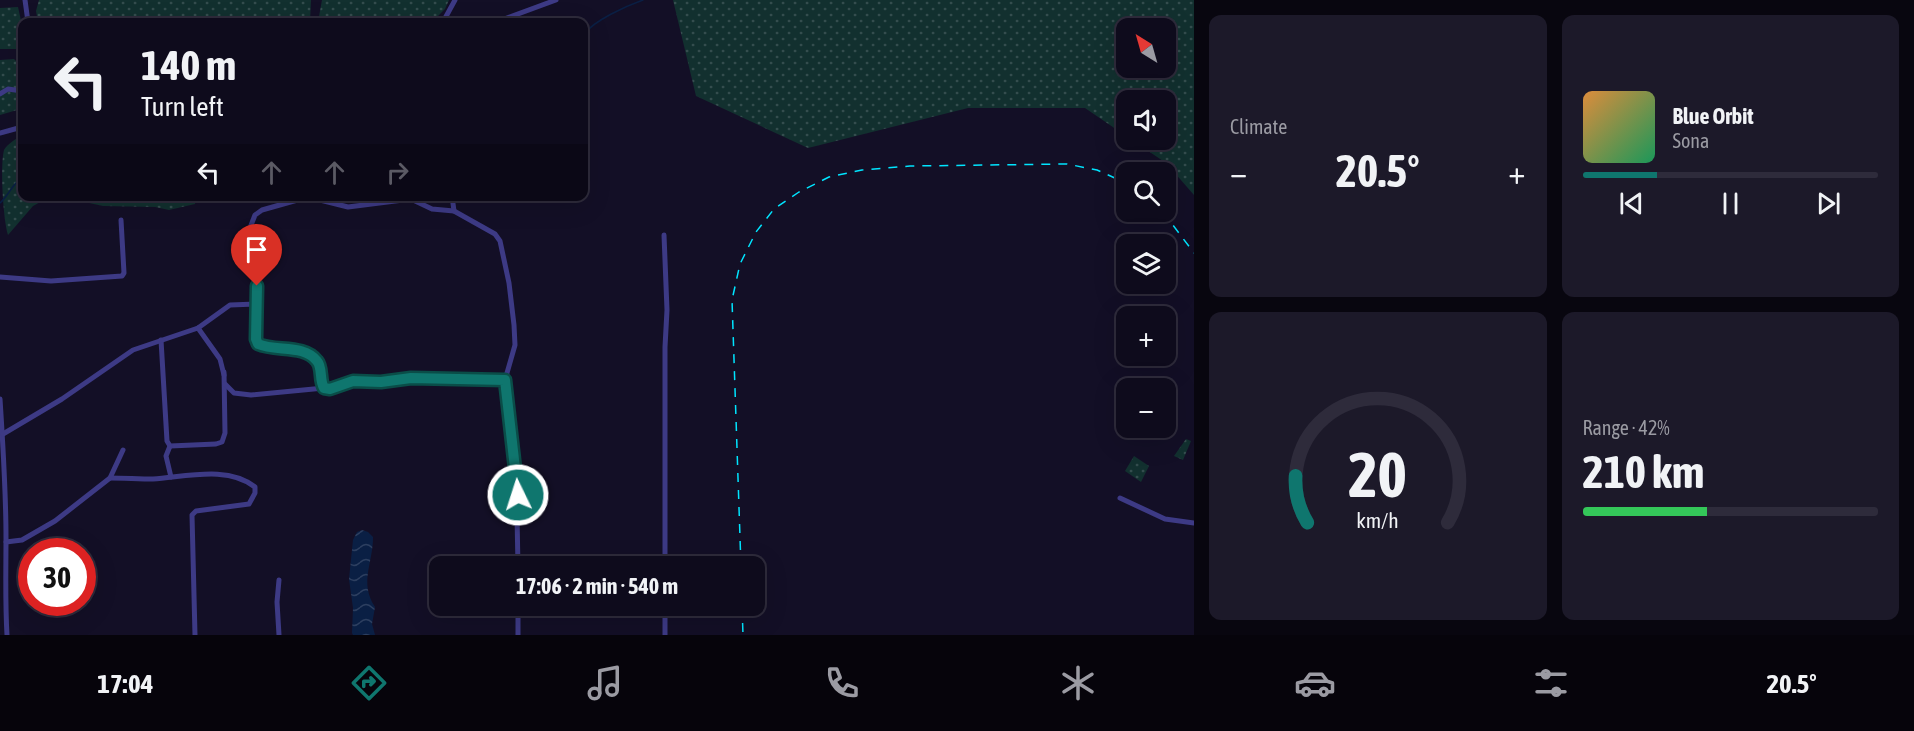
<!DOCTYPE html>
<meta charset="utf-8">
<style>
body{margin:0;font-family:"Asap Condensed",sans-serif;background:#1c1929;color:#f1f3f6;height:100vh;display:flex;flex-direction:column;font-size:22px;white-space:nowrap}
*{box-sizing:border-box;margin:0}
p{font-size:20px;color:#9b9ba3}
.icon{flex:none;width:33px;height:33px;fill:none;stroke:currentColor;stroke-width:2;stroke-linecap:round;stroke-linejoin:round}
.map{position:relative;flex:1;overflow:hidden}
.details{display:flex;flex-direction:column;gap:15px;padding:15px;background:#08060f;width:720px}
.details>*{flex:none}
.hud{position:absolute;left:18px;top:18px;width:570px;height:183px;border-radius:12px;box-shadow:0 6px 24px #0002,0 0 0 2px #2e2b3b;background:#0e0b1c;color:#f1f3f6;overflow:hidden}
.needle{width:39px;rotate:323deg}
.tools{position:absolute;left:1116px;top:18px;display:grid;gap:12px}
.tools a{display:grid;place-items:center;width:60px;height:60px;border-radius:12px;background:#0e0b1c;box-shadow:0 6px 24px #0002,0 0 0 2px #2e2b3b;font-size:30px}
.speed{position:absolute;left:18px;top:538px;display:flex;gap:12px;font-size:30px;font-weight:700;text-align:center}
.speed>*{display:grid;place-content:center;width:78px;height:78px;border-radius:50%;background:#0e0b1c;box-shadow:0 6px 24px #0002,0 0 0 2px #2e2b3b;line-height:1}
.speed .limit{border:9px solid #d22;background:#fff;color:#111}
.pin{position:absolute;display:grid;place-items:center;width:51px;height:51px;color:#fff;margin:-62px -26px;border-radius:50% 50% 50% 0;rotate:-45deg;box-shadow:0 0 6px #0007}
.pin .icon{rotate:45deg}
.me{position:absolute;width:66px;margin:-33px;rotate:356deg;stroke-linejoin:round;filter:drop-shadow(0 0 4px #0008)}
.turn{display:flex;align-items:center;gap:21px;height:126px;padding:0 24px;font-size:27px}
.turn .icon{width:78px;height:78px;stroke-width:2.5}
.turn b{display:block;font-size:42px;line-height:51px}
.lanes{display:flex;align-items:center;height:57px;padding:0 24px;background:#0003;justify-content:center;gap:30px;direction:ltr}
.lanes .off{opacity:.35}
.big{font-size:45px;font-weight:700;line-height:1.1}
.details .tile{flex:1;display:flex;flex-direction:column;justify-content:center;gap:9px;min-width:0;padding:0 21px;border-radius:12px;background:#1c1929}
.details .dial{align-items:center;gap:0}
.dial svg{height:156px;overflow:visible;fill:none;stroke:#2e2b3b;stroke-width:7;stroke-linecap:round;text-anchor:middle}
.dial text{fill:#f1f3f6;stroke:none}
.song{display:flex;align-items:center;gap:18px}
.cover{width:72px;height:72px;border-radius:9px;background:linear-gradient(135deg,hsl(30 70% 55%),hsl(150 70% 35%))}
.played{height:6px;border-radius:3px;background:linear-gradient(90deg,#0f766e 25%,#2e2b3b 25%)}
.keys{display:flex;justify-content:space-around;direction:ltr}
.heat{display:flex;justify-content:space-between;align-items:center;font-size:33px;direction:ltr}
.charge{height:9px;border-radius:4px;background:linear-gradient(90deg,#34c759 42%,#2e2b3b 0)}
.details .tiles{flex:1;display:grid;gap:15px;grid-template-columns:repeat(2,1fr)}
.trip{position:absolute;left:429px;top:556px;width:336px;height:60px;border-radius:12px;background:#0e0b1c;box-shadow:0 6px 24px #0002,0 0 0 2px #2e2b3b;font-weight:700;line-height:60px;text-align:center}
.dock{display:flex;height:96px;justify-content:space-around;align-items:center;background:#06040b;color:#9b9ba3}
.dock .icon{width:42px;height:42px}
.dock .selected{color:#0f766e}
.dock b{font-size:27px;color:#f1f3f6}
main{display:flex;flex:1;min-height:0}
.map>svg:first-child{display:block}
.green{fill:url(#green-dots);fill-rule:evenodd}
.water{fill:url(#water-waves)}
.lines{fill:none;stroke-linecap:round;stroke-linejoin:round}
.stream{stroke:#0a1f44;stroke-width:1.5}
.street{stroke:#3d3a85;stroke-width:5}
.rail{stroke:#00e5ff;stroke-width:1.5;stroke-dasharray:9 8;stroke-linecap:butt}
.route-casing{stroke:#0a4d48;stroke-width:15}
.route{stroke:#0f766e;stroke-width:10}
</style>
<main>
<div class="map">
<svg width="1194" height="635" viewBox="0 0 1194 635">
<defs>
<pattern id="green-dots" width="8" height="8" patternUnits="userSpaceOnUse" patternTransform="scale(1.5)"><rect width="8" height="8" fill="#12302f"/><path d="M2 2h.1M6 6h.1" fill="none" stroke="#344d4e" stroke-width="1.8" stroke-linecap="round"/></pattern>
<pattern id="water-waves" width="16" height="10" patternUnits="userSpaceOnUse" patternTransform="scale(1.5)"><rect width="16" height="10" fill="#0a1f44"/><path d="M0 5q4-4 8 0t8 0" fill="none" stroke="#2d3f60"/></pattern>
</defs>
<rect width="100%" height="100%" fill="#130f26"/>
<g class="green">
<polygon points="39,0 311,0 310,22 38,22 36,11"/>
<polygon points="322,0 449,0 445,9 432,22 318,22"/>
<path d="M 673,0 L 1194,0 L 1194,195 L 1166,163 L 1132,140 L 1166,140 L 1166,100 L 1126,100 L 1126,136 L 1085,108 L 968,108 L 808,148 L 696,96 ZM 1166,28 L 1166,68 L 1126,68 L 1126,28 Z"/>
<polygon points="18,7 22,25 22,49 0,49 0,8"/>
<polygon points="14,59 21,66 22,103 17,110 0,115 0,60"/>
<path d="M 22,134 L 22,196 L 196,197 L 195,204 L 169,210 L 155,207 L 103,206 L 62,197 L 44,200 L 33,206 L 8,235 C 3,218 0,165 4,150 C 8,143 17,139 22,134 Z"/>
<polygon points="1186,439 1191,441 1183,460 1174,456"/>
<polygon points="1134,456 1149,466 1141,482 1125,471"/>
</g>
<path class="water" d="M 362,530 L 368,532 L 373,537 C 373,564 359,582 375,607 L 372,624 L 375,635 L 353,635 L 352,633 L 353,608 L 349,579 L 353,540 L 357,532 Z"/>
<g class="lines">
<g class="stream">
<path d="M 584,34 C 595,20 626,6 643,0"/>
<path d="M 0,203 C 9,195 12,184 22,178"/>
</g>
<g class="street">
<polyline points="25,0 28,22"/>
<polyline points="443,22 455,0"/>
<polyline points="496,22 556,0"/>
<polyline points="0,94 8,89 22,91"/>
<polyline points="0,133 22,127"/>
<polyline points="452,196 454,211"/>
<polyline points="664,235 667,310 665,347 665,567"/>
<polyline points="0,277 51,281 122,276 124,273 121,220"/>
<polyline points="198,328 220,359 224,375"/>
<polyline points="161,340 167,441 170,446 216,444 222,442 225,433 224,372"/>
<path d="M 505,380 L 411,378 L 381,383 L 353,381 L 330,389 L 324,388 C 318,378 323,365 313,357 C 299,346 263,353 256,339 L 258,304 L 255,248 L 250,228 L 255,215 L 262,210 L 301,199 L 312,198 L 348,207 L 411,199 L 432,209 L 454,211 L 495,234 L 500,241 L 509,283 L 514,325 L 515,345 L 505,380 L 516,463 L 518,567"/>
<polyline points="225,384 234,393 251,395 324,388"/>
<path d="M 0,399 C 3,445 6,491 6,538 C 6,570 5,602 7,635"/>
<polyline points="3,434 62,399 133,350 198,328 230,305 258,304"/>
<polyline points="170,446 166,456 171,477"/>
<path d="M 110,478 C 124,478 139,479 153,479 C 185,477 228,465 255,487 L 255,493 L 249,504 L 196,511 L 192,515 L 195,635"/>
<polyline points="1120,498 1165,519 1194,523"/>
<polyline points="6,542 22,540 55,521 110,478 123,450"/>
<polyline points="665,606 665,635"/>
<polyline points="279,635 277,602 279,580"/>
<polyline points="518,635 518,606"/>
</g>
<g class="rail">
<polyline points="1163,212 1194,253"/>
<polyline points="741,567 732,300 740,264 756,232 774,209 799,192 829,177 862,170 910,166 1067,164 1097,170 1126,183"/>
<polyline points="742,606 743,635"/>
</g>
</g>
<g class="lines">
<defs>
<path id="route" d="M 257,286 L 256,339 L 258,344 C 276,352 304,344 317,361 C 323,368 319,380 324,388 L 330,389 L 353,381 L 381,382 L 411,378 L 505,380 L 518,495"/>
</defs>
<use href="#route" class="route-casing"/>
<use href="#route" class="route"/>
</g>
</svg>
<div class="tools">
<a><svg class="needle" viewBox="-14 -14 28 28"><path d="M0-13l5 13h-10z" fill="#e53935"/><path d="M0 13l5-13h-10z" fill="#9b9ba3"/></svg></a>
<a><svg class="icon" aria-label="sound" viewBox="0 0 24 24"><path d="M4 9h4l5-4v14l-5-4H4zM17 9q2 3 0 6"/></svg></a>
<a><svg class="icon" aria-label="search" viewBox="0 0 24 24"><circle cx="10" cy="10" r="6"/><path d="M15 15l6 6"/></svg></a>
<a><svg class="icon" aria-label="layers" viewBox="0 0 24 24"><path d="M12 4l9 5-9 5-9-5zM3 14l9 5 9-5"/></svg></a>
<a>+</a>
<a>−</a>
</div>
<div class="speed"><div class="limit">30</div></div>
<div class="pin" style="left:257px;top:286px;background:#d93025"><svg class="icon" aria-label="arrive" viewBox="0 0 24 24"><path d="M6 21V4h12l-3 4 3 4H6"/></svg></div>
<svg class="me" style="left:518px;top:495px" viewBox="-20 -20 40 40"><circle r="17" fill="#0f766e" stroke="#fff" stroke-width="3"/><path d="M0-11L8 9 0 5-8 9z" fill="#fff"/></svg>
<div class="trip">17:06 · 2 min · 540 m</div>
<div class="hud">
<div class="turn"><svg class="icon" aria-label="left" viewBox="0 0 24 24"><path d="M17 20v-9H6M10 6l-5 5 5 5"/></svg><div><b>140 m</b>Turn left</div></div>
<div class="lanes"><svg class="icon" aria-label="left" viewBox="0 0 24 24"><path d="M17 20v-9H6M10 6l-5 5 5 5"/></svg><svg class="icon off" aria-label="ahead" viewBox="0 0 24 24"><path d="M12 20V5M6 11l6-6 6 6"/></svg><svg class="icon off" aria-label="ahead" viewBox="0 0 24 24"><path d="M12 20V5M6 11l6-6 6 6"/></svg><svg class="icon off" aria-label="right" viewBox="0 0 24 24"><path d="M7 20v-9h11M14 6l5 5-5 5"/></svg></div>
</div>
</div>
<section class="details">
<div class="tiles">
<div class="tile"><p>Climate</p>
<div class="heat"><a>−</a><b class="big">20.5°</b><a>+</a></div>
</div>
<div class="tile">
<div class="song"><i class="cover"></i><div><b>Blue Orbit</b><p>Sona</p></div></div>
<div class="played"></div>
<div class="keys"><svg class="icon" aria-label="previous" viewBox="0 0 24 24"><path d="M18 5L8 12l10 7zM5 5v14"/></svg><svg class="icon" aria-label="pause" viewBox="0 0 24 24"><path d="M8 5v14M16 5v14"/></svg><svg class="icon" aria-label="next" viewBox="0 0 24 24"><path d="M6 5l10 7-10 7zM19 5v14"/></svg></div>
</div>
<div class="tile dial"><svg viewBox="0 0 100 80">
<path d="M14 69A42 42 0 1 1 86 69"/>
<path d="M14 69A42 42 0 0 1 8 45" stroke="#0f766e"/>
<text x="50" y="56" font-size="32" font-weight="700">20</text>
<text x="50" y="72" font-size="11">km/h</text>
</svg></div>
<div class="tile"><p>Range · 42%</p><b class="big">210 km</b><div class="charge"></div></div>
</div>
</section>
</main>
<nav class="dock">
<b>17:04</b>
<svg class="icon selected" aria-label="directions" viewBox="0 0 24 24"><path d="M12 3l9 9-9 9-9-9zM9 14v-3h6M13 9l2 2-2 2"/></svg>
<svg class="icon" aria-label="music" viewBox="0 0 24 24"><path d="M9 18V5l10-2v13"/><circle cx="6" cy="18" r="3"/><circle cx="16" cy="16" r="3"/></svg>
<svg class="icon" aria-label="phone" viewBox="0 0 24 24"><path d="M5 4h4l2 5-3 2q2 4 5 5l2-3 5 2v4C11 20 4 13 5 4z"/></svg>
<svg class="icon" aria-label="climate" viewBox="0 0 24 24"><path d="M12 3v18M4 7l16 10M4 17L20 7"/></svg>
<svg class="icon" aria-label="car" viewBox="0 0 24 24"><path d="M5 17H2v-5l4-1 3-4h7l3 4 3 1v5h-3M9 17h6M6 11h13"/><circle cx="7" cy="17" r="2"/><circle cx="17" cy="17" r="2"/></svg>
<svg class="icon" aria-label="filters" viewBox="0 0 24 24"><path d="M4 7h16M4 17h16"/><circle cx="9" cy="7" r="2"/><circle cx="15" cy="17" r="2"/></svg>
<b>20.5°</b>
</nav>
